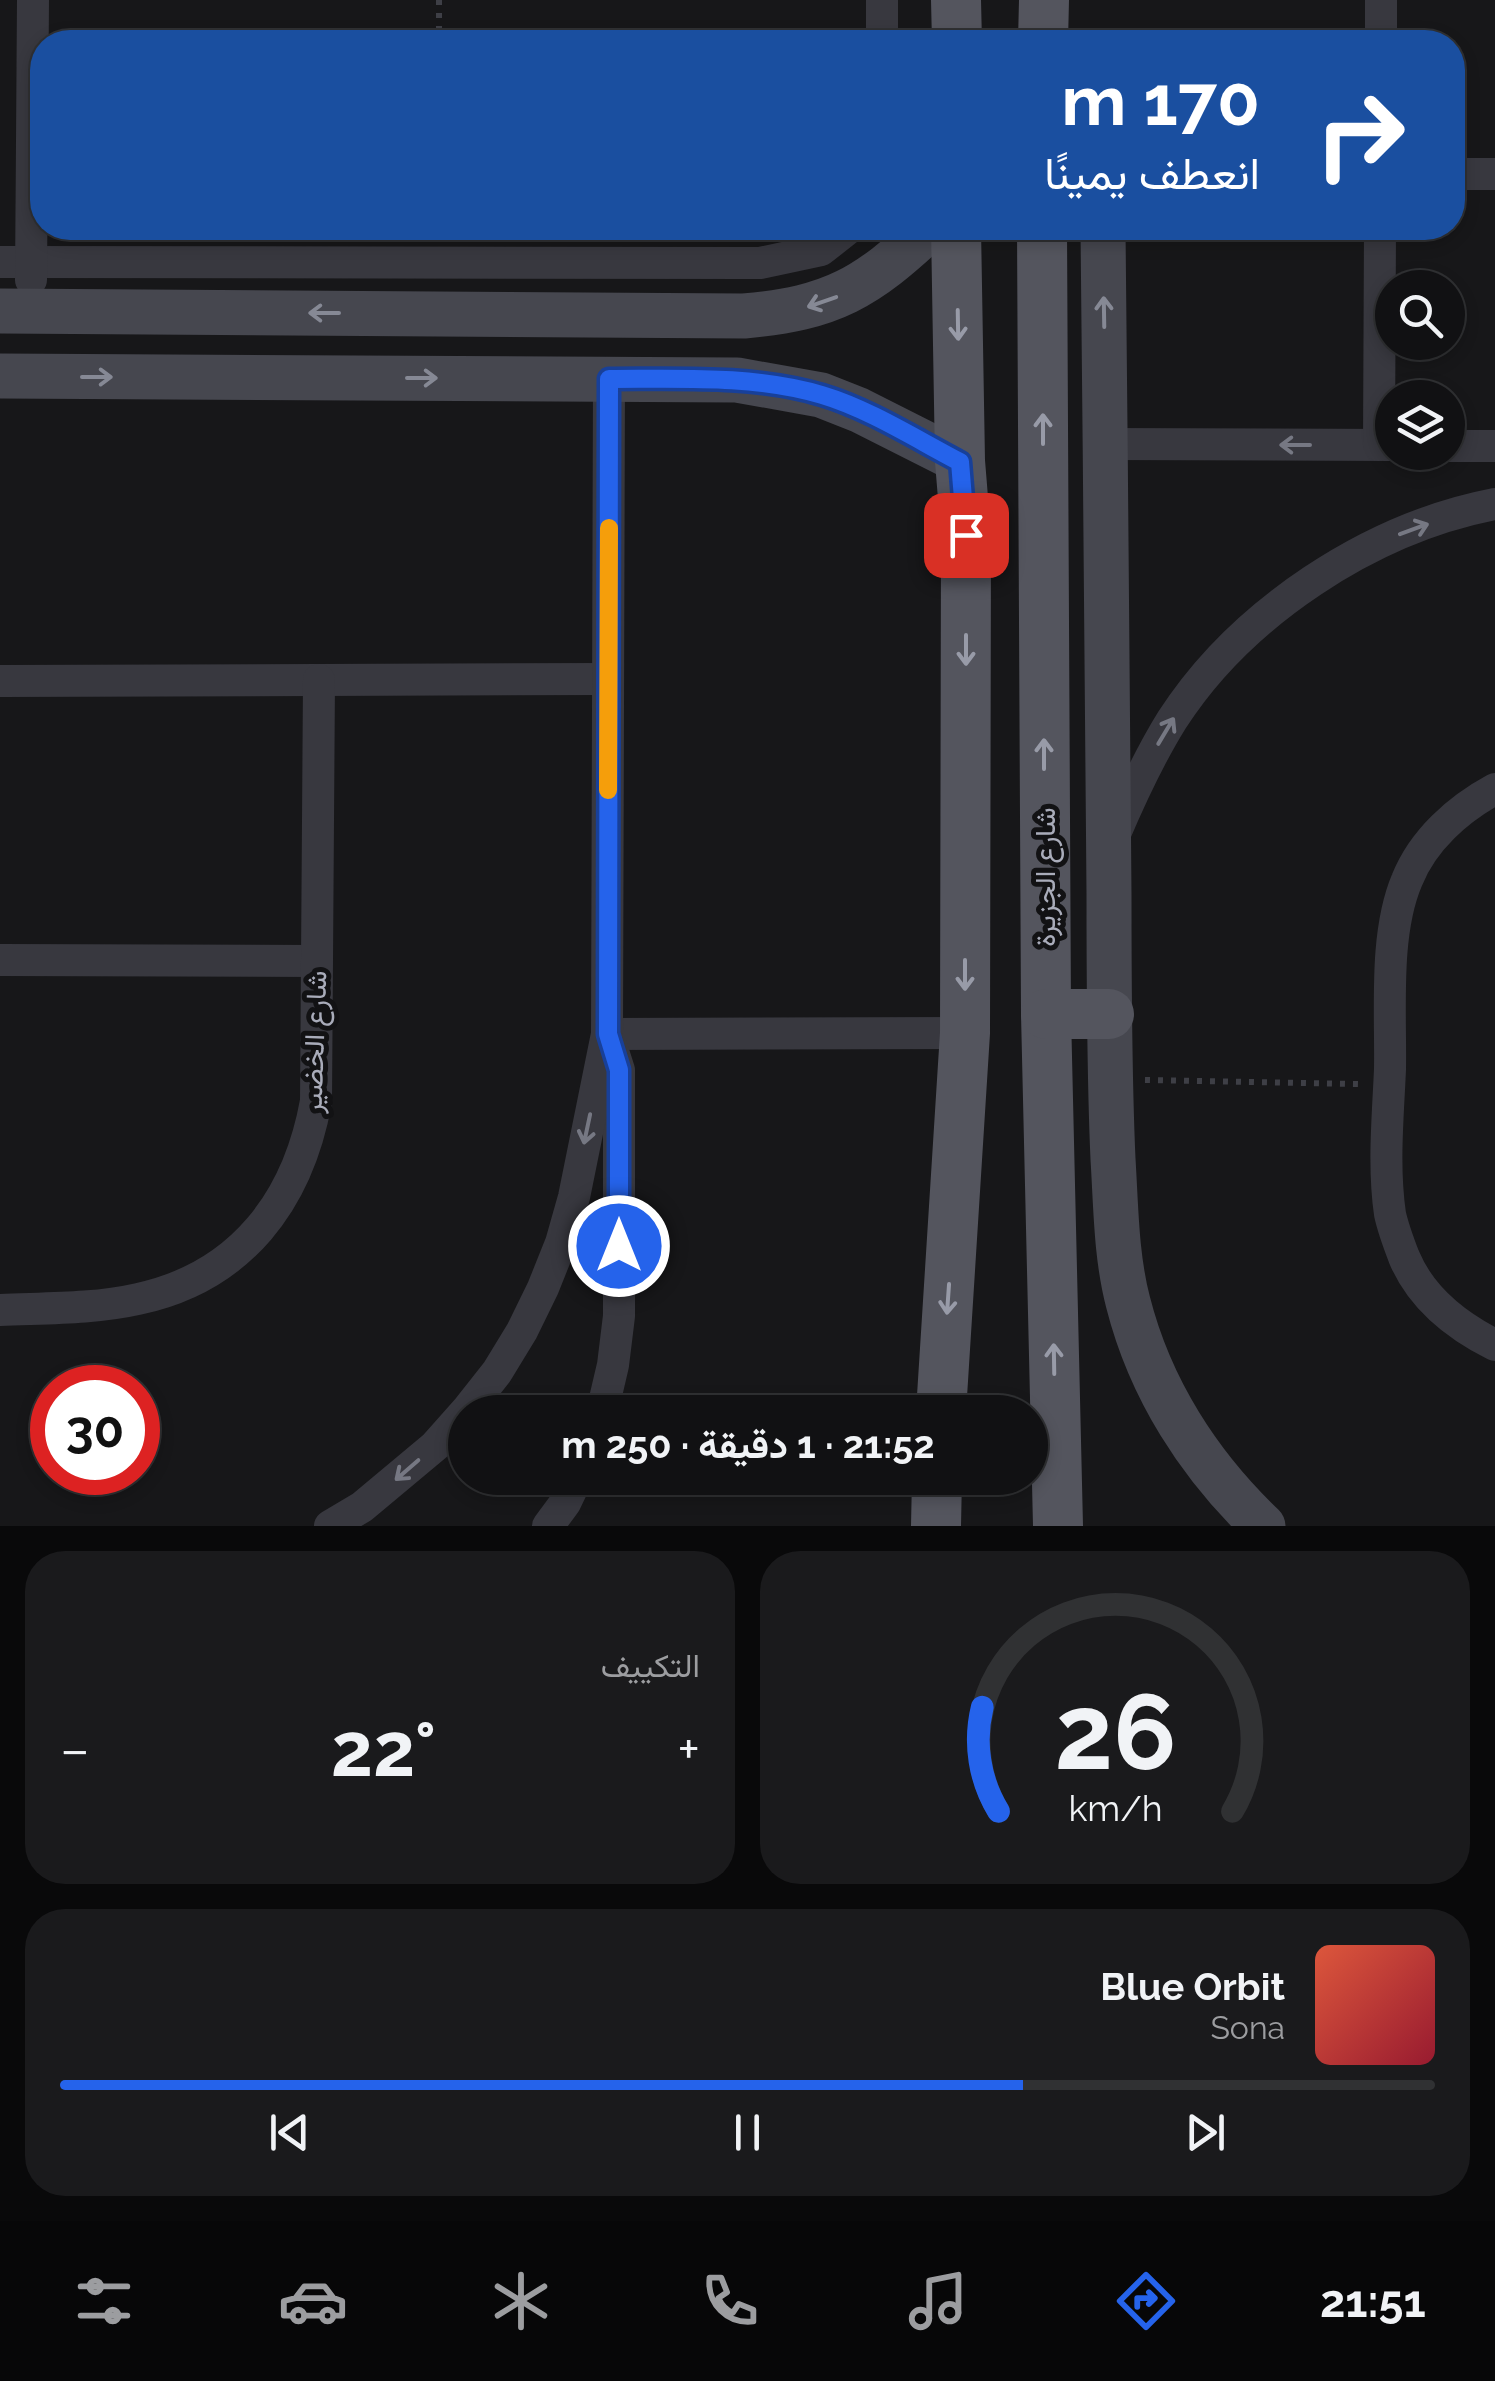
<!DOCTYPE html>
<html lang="ar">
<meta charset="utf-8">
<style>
body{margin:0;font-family:Raleway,Vazirmatn,sans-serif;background:#1a1a1c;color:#f1f3f6;direction:rtl;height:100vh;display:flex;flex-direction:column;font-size:38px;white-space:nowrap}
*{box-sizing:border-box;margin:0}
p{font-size:32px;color:#9c9da0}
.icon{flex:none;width:55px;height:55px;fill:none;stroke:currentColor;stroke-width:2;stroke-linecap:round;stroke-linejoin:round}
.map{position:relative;height:1526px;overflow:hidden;direction:ltr}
.drawer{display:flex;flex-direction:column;gap:25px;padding:25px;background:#09090a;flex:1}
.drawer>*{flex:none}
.banner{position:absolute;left:30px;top:30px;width:1435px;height:210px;border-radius:40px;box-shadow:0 5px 15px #0003,0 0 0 2px #303133;direction:rtl;background:#1a4fa0;color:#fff;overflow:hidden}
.tools{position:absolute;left:1375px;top:270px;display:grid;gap:20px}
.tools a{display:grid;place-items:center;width:90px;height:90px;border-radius:50%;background:#111113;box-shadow:0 5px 15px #0003,0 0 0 2px #303133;font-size:50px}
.speed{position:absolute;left:30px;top:1365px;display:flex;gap:20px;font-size:50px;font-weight:700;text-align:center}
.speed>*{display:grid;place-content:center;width:130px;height:130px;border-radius:50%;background:#111113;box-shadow:0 5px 15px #0003,0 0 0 2px #303133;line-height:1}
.speed .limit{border:15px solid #d22;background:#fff;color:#111}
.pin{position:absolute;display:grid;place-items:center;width:85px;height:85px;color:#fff;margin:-42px;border-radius:20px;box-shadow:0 5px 15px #0006}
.me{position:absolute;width:110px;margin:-55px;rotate:0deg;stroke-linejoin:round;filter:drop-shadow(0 0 8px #0008)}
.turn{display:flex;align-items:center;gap:35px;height:210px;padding:0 40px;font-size:45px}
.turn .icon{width:130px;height:130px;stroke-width:2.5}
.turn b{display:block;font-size:70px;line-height:85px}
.big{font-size:75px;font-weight:700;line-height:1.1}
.drawer .widget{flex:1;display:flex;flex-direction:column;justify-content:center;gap:15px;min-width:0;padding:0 35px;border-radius:40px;background:#1a1a1c}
.drawer .dial{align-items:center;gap:0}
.dial svg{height:260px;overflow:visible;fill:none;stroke:#303133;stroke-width:7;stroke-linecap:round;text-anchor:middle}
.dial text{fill:#f1f3f6;stroke:none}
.song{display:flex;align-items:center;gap:30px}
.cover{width:120px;height:120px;border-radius:15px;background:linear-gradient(135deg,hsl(10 70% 55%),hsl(350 70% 35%))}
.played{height:10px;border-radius:5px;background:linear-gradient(90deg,#2563eb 70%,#303133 70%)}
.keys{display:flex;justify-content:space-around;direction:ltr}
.heat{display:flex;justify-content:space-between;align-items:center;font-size:55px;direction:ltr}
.drawer .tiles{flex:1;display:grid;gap:25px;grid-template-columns:1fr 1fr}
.widget:last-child{grid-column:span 2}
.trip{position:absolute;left:448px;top:1395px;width:600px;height:100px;border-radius:50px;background:#111113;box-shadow:0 5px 15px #0003,0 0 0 2px #303133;font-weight:700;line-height:100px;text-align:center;direction:rtl}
.menu{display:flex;height:160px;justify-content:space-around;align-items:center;background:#070708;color:#9c9da0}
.menu .icon{width:70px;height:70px}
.menu .active{color:#2563eb}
.menu b{font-size:45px;color:#f1f3f6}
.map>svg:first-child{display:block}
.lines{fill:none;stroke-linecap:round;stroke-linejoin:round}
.path{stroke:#3e3f46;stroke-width:6;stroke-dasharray:5 8;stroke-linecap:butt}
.street{stroke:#38383f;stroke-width:32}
.secondary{stroke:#46474f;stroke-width:45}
.primary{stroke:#54555e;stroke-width:50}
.oneway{stroke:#868995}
.oneway2{stroke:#989ba8}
.oneway3{stroke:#767883}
.route-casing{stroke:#184099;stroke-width:25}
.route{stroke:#2563eb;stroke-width:18}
.slow{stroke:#f59e0b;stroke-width:18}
.labels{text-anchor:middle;stroke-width:10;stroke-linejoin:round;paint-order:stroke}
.street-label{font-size:28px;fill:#a9acba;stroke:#121214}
</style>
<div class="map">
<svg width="1495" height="1526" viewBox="0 0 1495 1526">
<rect width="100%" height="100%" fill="#171719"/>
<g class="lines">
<g class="path">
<polyline points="439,0 439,42"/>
<polyline points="1145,1080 1358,1084"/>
</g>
<g class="street">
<polyline points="882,0 882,42"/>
<polyline points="1381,42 1381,0"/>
<polyline points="1452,174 1495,174"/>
<polyline points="0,262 760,263 821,250 849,228"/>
<polyline points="31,280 33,0"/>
<polyline points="1105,444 1392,445"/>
<polyline points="1379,445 1380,228"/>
<polyline points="1448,446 1495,446"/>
<polyline points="0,681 608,679"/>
<path d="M 1495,789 C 1458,809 1423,840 1407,880 C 1384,934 1391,1011 1390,1069 C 1388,1116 1383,1166 1390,1214 C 1393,1228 1399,1244 1404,1257 C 1421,1298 1457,1326 1495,1345"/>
<path d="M 1114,836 C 1131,796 1149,757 1172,720 C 1241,613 1370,528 1495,504"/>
<polyline points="0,960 317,961"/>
<polyline points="607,1034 965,1033"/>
<path d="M 0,1310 C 45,1308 94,1309 138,1299 C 241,1277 298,1201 316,1101 L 319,680"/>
<polyline points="602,1412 613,1365 619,1316 619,1070 612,1048"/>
<polyline points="330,1526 362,1507 435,1446 467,1410 497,1372 522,1331 543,1288 561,1243 574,1197 607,1034 609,379"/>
<polyline points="548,1526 565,1503 577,1478"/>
</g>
<g class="secondary">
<path d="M 1103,228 C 1105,450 1108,672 1109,894 C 1109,983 1109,1071 1113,1159 C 1116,1207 1116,1256 1128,1302 C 1150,1389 1199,1465 1263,1526"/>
<path d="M 0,311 L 744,316 C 833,308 866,288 930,228"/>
<polyline points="0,376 737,380 821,395 859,410 960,461"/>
</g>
<g class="primary">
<polyline points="956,0 957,42"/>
<polyline points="1043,42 1044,0"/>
<polyline points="1042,228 1046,1014 1058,1526"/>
<polyline points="1046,1014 1109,1014"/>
<polyline points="941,1412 965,1033 966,535 960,461 956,228"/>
<polyline points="936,1526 937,1478"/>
</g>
</g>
<defs><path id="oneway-shaft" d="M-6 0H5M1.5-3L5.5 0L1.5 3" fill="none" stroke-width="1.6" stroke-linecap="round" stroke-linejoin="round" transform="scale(2.5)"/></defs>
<g class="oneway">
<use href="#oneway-shaft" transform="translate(822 302) rotate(161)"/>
<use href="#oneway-shaft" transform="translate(1104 312) rotate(-91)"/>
<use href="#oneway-shaft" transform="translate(324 313) rotate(-180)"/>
<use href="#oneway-shaft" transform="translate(97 377)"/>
<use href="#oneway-shaft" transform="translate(422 378)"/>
</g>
<g class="oneway2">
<use href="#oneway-shaft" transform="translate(958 325) rotate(89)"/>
<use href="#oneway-shaft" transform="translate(1043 429) rotate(-90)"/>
<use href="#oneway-shaft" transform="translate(966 650) rotate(90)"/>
<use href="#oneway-shaft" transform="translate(1044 754) rotate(-90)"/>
<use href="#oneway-shaft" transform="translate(965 975) rotate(90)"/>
<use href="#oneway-shaft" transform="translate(948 1299) rotate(94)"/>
<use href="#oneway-shaft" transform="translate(1054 1359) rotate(-91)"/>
</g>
<g class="oneway3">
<use href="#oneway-shaft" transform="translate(1295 445) rotate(-180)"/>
<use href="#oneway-shaft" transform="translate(1414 529) rotate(-20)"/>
<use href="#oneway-shaft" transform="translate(1166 731) rotate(-59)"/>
<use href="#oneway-shaft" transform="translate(587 1129) rotate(102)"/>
<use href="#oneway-shaft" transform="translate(407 1470) rotate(139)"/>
</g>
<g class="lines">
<defs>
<path id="route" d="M 619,1246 L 619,1070 L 608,1034 L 609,379 C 678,379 756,375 822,395 C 869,409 916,439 960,462 L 966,535"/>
</defs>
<use href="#route" class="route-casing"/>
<use href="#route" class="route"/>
<polyline class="slow" points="608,790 609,528"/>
</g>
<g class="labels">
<g class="street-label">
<text transform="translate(1045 877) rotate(-90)" y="10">شارع الجزيرة</text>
<text transform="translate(314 1042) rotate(-88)" y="10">شارع الخضير</text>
</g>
</g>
</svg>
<div class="tools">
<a><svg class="icon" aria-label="search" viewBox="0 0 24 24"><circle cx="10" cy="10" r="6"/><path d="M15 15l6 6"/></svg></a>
<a><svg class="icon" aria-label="layers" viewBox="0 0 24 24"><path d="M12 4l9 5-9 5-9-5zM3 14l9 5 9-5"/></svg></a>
</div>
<div class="speed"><div class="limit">30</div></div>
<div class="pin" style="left:966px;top:535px;background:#d93025"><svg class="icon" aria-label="arrive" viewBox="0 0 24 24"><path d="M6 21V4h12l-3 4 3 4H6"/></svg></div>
<svg class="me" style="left:619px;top:1246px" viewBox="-20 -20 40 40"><circle r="17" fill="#2563eb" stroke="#fff" stroke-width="3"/><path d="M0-11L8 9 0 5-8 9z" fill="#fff"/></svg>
<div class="trip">21:52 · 1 دقيقة · 250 m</div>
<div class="banner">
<div class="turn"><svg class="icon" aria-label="right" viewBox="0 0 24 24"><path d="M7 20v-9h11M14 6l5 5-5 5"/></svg><div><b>170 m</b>انعطف يمينًا</div></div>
</div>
</div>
<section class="drawer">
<div class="tiles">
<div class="widget dial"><svg viewBox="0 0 100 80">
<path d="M14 69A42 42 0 1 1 86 69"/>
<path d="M14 69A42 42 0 0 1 9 37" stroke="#2563eb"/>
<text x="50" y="56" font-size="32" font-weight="700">26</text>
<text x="50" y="72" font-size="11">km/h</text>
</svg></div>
<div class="widget"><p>التكييف</p>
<div class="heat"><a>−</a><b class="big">22°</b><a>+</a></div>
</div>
<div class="widget">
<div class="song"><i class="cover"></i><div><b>Blue Orbit</b><p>Sona</p></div></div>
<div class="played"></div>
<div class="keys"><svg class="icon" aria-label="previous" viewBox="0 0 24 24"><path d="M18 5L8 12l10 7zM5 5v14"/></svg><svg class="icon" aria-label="pause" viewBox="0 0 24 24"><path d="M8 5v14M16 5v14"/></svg><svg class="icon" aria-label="next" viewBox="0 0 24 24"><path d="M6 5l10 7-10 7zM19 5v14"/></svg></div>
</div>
</div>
</section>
<nav class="menu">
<b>21:51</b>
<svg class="icon active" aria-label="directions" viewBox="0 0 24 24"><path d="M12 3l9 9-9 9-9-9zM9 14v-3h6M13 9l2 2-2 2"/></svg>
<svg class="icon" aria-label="music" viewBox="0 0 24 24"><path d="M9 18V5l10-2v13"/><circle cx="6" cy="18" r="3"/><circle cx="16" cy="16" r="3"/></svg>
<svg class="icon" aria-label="phone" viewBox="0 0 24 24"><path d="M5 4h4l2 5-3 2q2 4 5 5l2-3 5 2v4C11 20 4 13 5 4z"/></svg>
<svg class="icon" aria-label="climate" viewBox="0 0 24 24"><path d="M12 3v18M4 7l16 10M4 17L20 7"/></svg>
<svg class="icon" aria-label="car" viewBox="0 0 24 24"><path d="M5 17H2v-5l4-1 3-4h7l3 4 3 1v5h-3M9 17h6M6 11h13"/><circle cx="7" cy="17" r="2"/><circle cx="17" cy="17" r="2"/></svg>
<svg class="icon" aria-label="filters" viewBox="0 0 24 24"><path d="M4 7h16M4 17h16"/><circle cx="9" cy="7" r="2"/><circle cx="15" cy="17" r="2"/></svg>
</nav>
